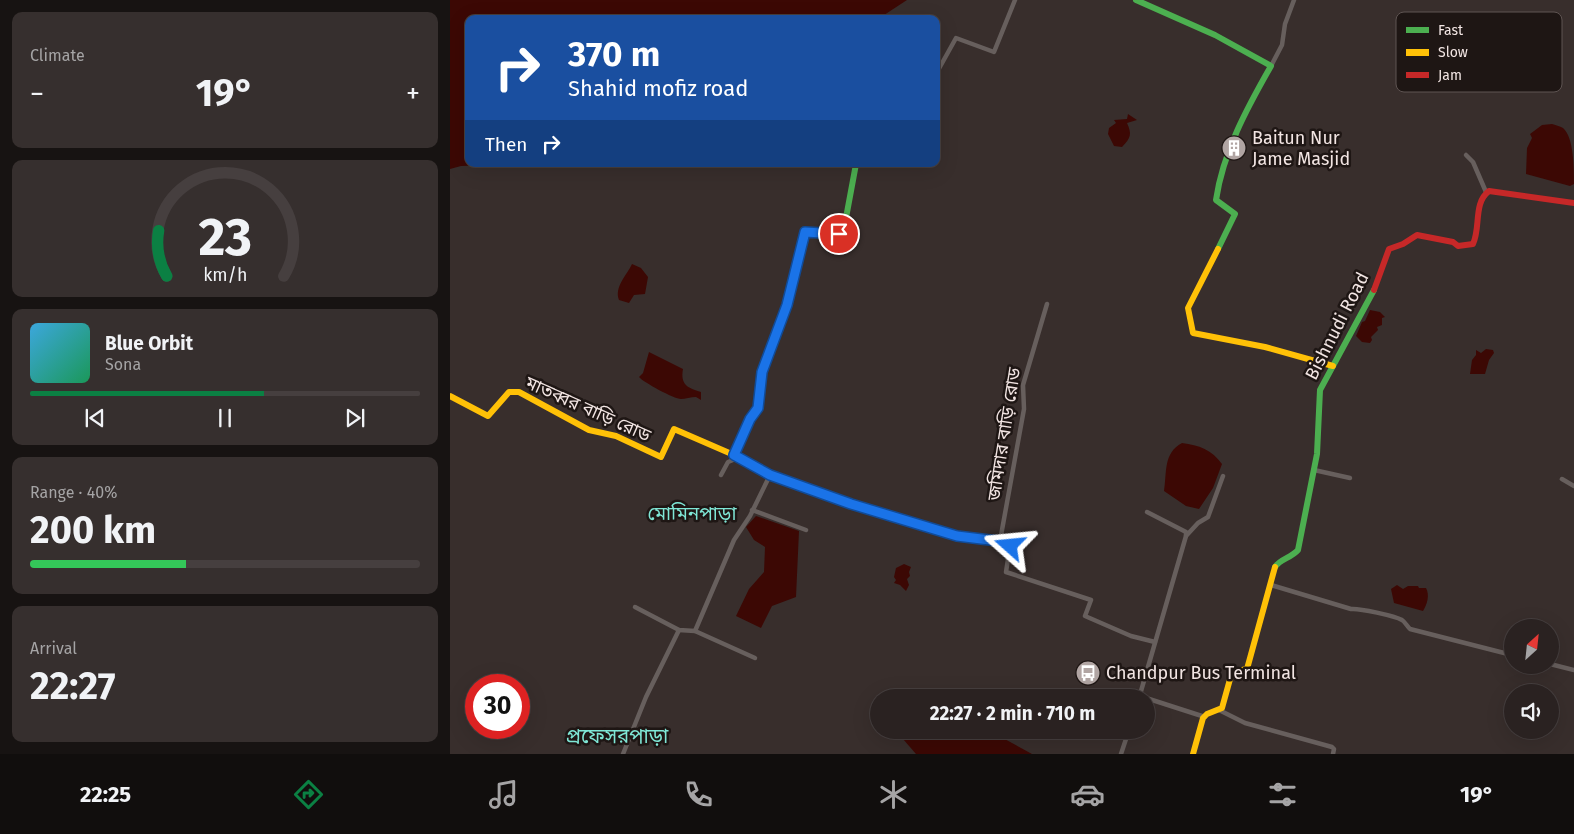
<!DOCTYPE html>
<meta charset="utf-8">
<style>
body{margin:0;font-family:"Fira Sans","Noto Sans Bengali",sans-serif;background:#362f2e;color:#f1f3f6;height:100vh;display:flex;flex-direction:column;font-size:19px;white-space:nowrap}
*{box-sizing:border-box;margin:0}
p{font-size:16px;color:#a5a4a5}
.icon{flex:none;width:28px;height:28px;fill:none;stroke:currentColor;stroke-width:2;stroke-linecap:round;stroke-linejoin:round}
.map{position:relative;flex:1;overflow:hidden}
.panel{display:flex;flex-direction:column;gap:12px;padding:12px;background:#171312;width:450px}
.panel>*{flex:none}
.guide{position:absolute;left:15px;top:15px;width:475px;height:152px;border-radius:10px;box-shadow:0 5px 20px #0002,0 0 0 1px #463f3f;background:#1a4fa0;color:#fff;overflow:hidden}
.needle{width:32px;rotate:27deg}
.controls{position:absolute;left:1054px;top:619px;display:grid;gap:10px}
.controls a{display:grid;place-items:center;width:55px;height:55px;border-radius:50%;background:#2a2221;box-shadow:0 5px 20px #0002,0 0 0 1px #463f3f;font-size:25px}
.speed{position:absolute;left:15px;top:674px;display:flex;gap:10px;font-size:25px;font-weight:700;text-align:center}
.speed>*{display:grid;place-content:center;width:65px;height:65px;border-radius:50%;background:#2a2221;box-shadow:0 5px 20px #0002,0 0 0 1px #463f3f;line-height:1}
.speed .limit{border:8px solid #d22;background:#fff;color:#111}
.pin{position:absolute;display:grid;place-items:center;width:42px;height:42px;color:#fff;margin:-21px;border:2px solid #fff;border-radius:50%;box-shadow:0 1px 5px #0007}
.me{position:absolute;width:55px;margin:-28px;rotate:288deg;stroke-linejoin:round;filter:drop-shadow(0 0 4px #0008)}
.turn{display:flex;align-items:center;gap:18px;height:105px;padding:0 20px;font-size:22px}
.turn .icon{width:65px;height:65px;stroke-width:2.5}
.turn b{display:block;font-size:35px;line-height:42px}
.then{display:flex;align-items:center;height:48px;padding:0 20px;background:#0003;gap:10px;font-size:19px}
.big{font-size:38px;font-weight:700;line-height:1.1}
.panel .widget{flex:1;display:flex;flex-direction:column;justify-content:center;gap:8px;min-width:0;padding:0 18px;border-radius:10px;background:#362f2e}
.panel .dial{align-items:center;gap:0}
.dial svg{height:130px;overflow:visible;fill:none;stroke:#463f3f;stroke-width:7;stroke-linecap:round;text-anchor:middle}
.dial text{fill:#f1f3f6;stroke:none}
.song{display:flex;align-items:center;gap:15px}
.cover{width:60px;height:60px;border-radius:8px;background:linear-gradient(135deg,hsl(200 70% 55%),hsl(150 70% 35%))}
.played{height:5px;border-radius:2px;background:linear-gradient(90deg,#0b8043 60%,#463f3f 60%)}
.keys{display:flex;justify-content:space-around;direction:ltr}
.heat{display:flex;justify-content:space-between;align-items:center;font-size:28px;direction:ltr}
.charge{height:8px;border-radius:4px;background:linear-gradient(90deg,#34c759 40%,#463f3f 0)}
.trip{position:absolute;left:420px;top:689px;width:285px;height:50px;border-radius:25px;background:#2a2221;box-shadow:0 5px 20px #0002,0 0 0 1px #463f3f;font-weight:700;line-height:50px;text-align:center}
.tab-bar{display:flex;height:80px;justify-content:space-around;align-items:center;background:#110e0d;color:#a5a4a5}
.tab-bar .icon{width:35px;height:35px}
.tab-bar .selected{color:#0b8043}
.tab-bar b{font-size:22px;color:#f1f3f6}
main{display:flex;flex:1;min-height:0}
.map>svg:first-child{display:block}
.water{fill:#3c0804}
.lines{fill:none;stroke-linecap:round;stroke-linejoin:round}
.street{stroke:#675f5d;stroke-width:4.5}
.fast{stroke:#4caf50;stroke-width:6}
.slow{stroke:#ffc107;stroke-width:6}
.jam{stroke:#c62828;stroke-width:6}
.route-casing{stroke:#114b97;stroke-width:12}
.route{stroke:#1a73e8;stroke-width:9}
.labels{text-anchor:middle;stroke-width:5;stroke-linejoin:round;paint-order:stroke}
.poi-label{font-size:18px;fill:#f2e5e3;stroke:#1e1614;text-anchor:start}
.street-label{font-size:18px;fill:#f2e5e3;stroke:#1e1614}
.neighbourhood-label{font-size:19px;fill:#7fe7d6;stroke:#1e1614}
.quarter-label{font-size:20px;fill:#7fe7d6;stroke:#1e1614}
.key{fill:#1e1614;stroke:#5e5452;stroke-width:1}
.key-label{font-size:14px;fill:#f2e5e3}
</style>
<main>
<section class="panel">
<div class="widget"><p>Climate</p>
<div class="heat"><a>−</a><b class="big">19°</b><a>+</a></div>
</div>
<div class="widget dial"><svg viewBox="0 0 100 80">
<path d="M14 69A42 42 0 1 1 86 69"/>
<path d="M14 69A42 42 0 0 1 9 41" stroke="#0b8043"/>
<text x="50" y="56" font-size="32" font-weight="700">23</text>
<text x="50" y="72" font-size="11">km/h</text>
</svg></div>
<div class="widget">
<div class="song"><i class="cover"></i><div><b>Blue Orbit</b><p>Sona</p></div></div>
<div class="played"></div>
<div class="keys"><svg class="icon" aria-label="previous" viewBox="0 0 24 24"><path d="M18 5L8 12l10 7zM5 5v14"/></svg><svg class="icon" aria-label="pause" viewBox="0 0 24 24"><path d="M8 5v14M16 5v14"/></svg><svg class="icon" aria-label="next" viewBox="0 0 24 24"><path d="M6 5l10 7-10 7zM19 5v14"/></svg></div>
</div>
<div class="widget"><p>Range · 40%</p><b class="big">200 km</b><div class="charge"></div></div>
<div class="widget"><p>Arrival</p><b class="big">22:27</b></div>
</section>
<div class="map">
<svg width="1124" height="754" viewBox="0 0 1124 754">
<rect width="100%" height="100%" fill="#382e2c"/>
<g class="water">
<polygon points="0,0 457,0 428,19 19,19 19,164 80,164 11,166 0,169"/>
<path d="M 678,114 L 687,120 L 677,123 C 682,134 681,138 672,147 L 664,146 L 658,134 L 659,128 L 666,123 L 664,120 L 677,119 Z"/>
<path d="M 1102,124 C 1105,125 1110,126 1113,128 C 1124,137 1124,169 1124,184 L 1120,186 L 1076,174 L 1077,148 L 1082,138 L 1080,134 L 1092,125 Z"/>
<path d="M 182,264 L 191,268 L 198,277 L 195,294 L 184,295 L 179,303 L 169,300 C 164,287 177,275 182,264 Z"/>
<polygon points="920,310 930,312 935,317 932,318 932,325 927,327 928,330 921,337 922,340 920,343 912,342 906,336 912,322 915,321"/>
<polygon points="1036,349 1043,350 1044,353 1039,360 1035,374 1020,374 1022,360 1026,355 1026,350 1031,353"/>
<path d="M 199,352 L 233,369 C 230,385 238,388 251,392 L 251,400 L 246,397 C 241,397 235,399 231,399 C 224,399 193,382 189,377 L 193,373 Z"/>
<path d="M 732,443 C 749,445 762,450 772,464 L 763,488 L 749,509 L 736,506 L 714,491 C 717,473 713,453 732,443 Z"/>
<polygon points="306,516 349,531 346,597 322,606 311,628 286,616 299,589 314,572 315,547 304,540 296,527"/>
<polygon points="454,564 461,567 459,572 460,576 457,579 459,585 456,591 450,585 444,583 446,580 444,577 446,568"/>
<path d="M 947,585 L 953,589 L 958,586 L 968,586 L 969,588 L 976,588 C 980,595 977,605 973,611 L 944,603 L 941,589 Z"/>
<polygon points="458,730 491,730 551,737 582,754 466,754 453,739"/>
</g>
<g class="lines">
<g class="street">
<polyline points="821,66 832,45 835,24 844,0"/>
<polyline points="486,74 506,38 544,52 565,0"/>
<polyline points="1016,155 1023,162 1036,192"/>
<polyline points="864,470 900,478"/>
<polyline points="271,475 278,462 283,460 284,455 320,475 401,505 507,536 556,542 560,546 556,572 641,600 635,616 681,636 705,642"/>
<polyline points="1112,479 1124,486"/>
<polyline points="302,510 356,530"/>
<polyline points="697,512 736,532 736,536"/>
<polyline points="550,541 574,409 573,385 597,304"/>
<path d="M 821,585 L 901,609 C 909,608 945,616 952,620 C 955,622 957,626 960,629 L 1062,655"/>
<polyline points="185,607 229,630 245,631 305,658"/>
<polyline points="245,631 284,540 300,516 320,475"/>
<polyline points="1100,664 1124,670"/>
<polyline points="689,698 736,536 748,523 758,517 773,476"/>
<polyline points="696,698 755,717"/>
<polyline points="779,715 769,710 795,723 882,747 884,749 883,754"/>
<polyline points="173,754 196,697 229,630"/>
<polyline points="671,754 679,730"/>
</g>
<g class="fast">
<path d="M 686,0 L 765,35 L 821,66 C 797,108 773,152 766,200 L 785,214 L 768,249"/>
<polyline points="312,375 337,305 355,231 393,234 406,164"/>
<path d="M 825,567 C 830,559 841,558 848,550 L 867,454 L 870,390 L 924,290"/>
</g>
<g class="slow">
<polyline points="768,249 738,308 743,333 815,347 883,366"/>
<polyline points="0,396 38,416 59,392 69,392 139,430 166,436 211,457 224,429 284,455 300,419 308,408 312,375"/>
<polyline points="743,754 753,718 757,714 772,708 782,672 797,669 825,567"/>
</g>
<path class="jam" d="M 924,290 L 939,249 L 953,244 L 967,235 L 1003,242 L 1008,246 L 1023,244 C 1031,227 1023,203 1039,191 L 1124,203"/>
</g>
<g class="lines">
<defs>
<polyline id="route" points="389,234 355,232 337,305 312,372 308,408 300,419 284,455 320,475 401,504 507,536 556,542 560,546"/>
</defs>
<use href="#route" class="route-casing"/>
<use href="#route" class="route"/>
</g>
<defs>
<symbol id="building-disc" viewBox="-11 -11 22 22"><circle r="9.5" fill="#b1a5a3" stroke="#1e1614"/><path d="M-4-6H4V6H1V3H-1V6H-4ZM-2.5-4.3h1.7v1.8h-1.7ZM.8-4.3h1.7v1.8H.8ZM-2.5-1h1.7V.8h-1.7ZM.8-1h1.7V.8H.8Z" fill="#fff"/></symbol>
<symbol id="bus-disc" viewBox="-11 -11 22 22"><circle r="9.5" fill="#b1a5a3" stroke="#1e1614"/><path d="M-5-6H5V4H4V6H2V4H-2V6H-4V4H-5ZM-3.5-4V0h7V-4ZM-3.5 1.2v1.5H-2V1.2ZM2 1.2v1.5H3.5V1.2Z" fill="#fff"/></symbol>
</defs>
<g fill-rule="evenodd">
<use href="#building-disc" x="770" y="134" width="28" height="28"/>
<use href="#bus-disc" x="624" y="659" width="28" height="28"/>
</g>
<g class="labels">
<g class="poi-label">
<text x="802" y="144">Baitun Nur<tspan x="802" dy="21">Jame Masjid</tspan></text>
<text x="656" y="679">Chandpur Bus Terminal</text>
</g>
<g class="street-label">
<text transform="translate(887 326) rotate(-63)" y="6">Bishnudi Road</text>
<text transform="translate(138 409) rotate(24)" y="6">মাতব্বর বাড়ি রোড</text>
<text transform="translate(554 434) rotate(-81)" y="6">জমিদার বাড়ি রোড</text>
</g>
<g class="neighbourhood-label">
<text x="242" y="520">মোমিনপাড়া</text>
</g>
<g class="quarter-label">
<text x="167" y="743">প্রফেসরপাড়া</text>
</g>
</g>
<rect x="946" y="12" width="166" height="80" rx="8" class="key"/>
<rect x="956" y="27" width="23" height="6" fill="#4caf50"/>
<rect x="956" y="49" width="23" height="7" fill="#ffc107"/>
<rect x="956" y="72" width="23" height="6" fill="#c62828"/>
<g class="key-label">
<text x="988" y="35">Fast</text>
<text x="988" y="57">Slow</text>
<text x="988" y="80">Jam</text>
</g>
</svg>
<div class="controls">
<a><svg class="needle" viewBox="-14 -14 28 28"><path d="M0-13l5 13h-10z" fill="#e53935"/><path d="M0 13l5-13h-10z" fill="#a5a4a5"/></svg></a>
<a><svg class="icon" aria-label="sound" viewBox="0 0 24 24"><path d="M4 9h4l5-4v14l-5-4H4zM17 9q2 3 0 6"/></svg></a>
</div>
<div class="speed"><div class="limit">30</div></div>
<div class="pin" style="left:389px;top:234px;background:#d93025"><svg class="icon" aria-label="arrive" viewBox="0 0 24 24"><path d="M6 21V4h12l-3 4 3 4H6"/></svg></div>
<svg class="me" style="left:560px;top:546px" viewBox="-20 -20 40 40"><path d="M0-17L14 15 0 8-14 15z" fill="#1a73e8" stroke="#fff" stroke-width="4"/></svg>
<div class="trip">22:27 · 2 min · 710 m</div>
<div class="guide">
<div class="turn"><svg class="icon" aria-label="right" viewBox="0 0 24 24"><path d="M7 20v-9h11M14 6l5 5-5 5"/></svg><div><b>370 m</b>Shahid mofiz road</div></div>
<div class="then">Then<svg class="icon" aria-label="right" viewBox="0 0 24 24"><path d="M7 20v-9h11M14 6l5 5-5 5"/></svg></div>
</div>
</div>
</main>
<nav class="tab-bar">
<b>22:25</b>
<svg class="icon selected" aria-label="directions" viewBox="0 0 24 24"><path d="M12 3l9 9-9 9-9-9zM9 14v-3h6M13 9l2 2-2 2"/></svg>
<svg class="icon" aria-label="music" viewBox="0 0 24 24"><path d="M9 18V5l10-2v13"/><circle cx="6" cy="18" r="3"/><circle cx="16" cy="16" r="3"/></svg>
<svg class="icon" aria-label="phone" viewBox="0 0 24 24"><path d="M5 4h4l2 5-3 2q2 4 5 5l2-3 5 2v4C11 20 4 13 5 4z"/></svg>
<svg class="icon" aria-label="climate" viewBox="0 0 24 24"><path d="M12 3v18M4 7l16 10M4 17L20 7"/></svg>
<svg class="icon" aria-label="car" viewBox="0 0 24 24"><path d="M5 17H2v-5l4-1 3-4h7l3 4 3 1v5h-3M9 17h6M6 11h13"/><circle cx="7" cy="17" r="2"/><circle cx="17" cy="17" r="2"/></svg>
<svg class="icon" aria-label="filters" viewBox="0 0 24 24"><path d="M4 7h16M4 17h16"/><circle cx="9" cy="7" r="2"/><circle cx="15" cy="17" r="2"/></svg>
<b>19°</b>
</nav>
